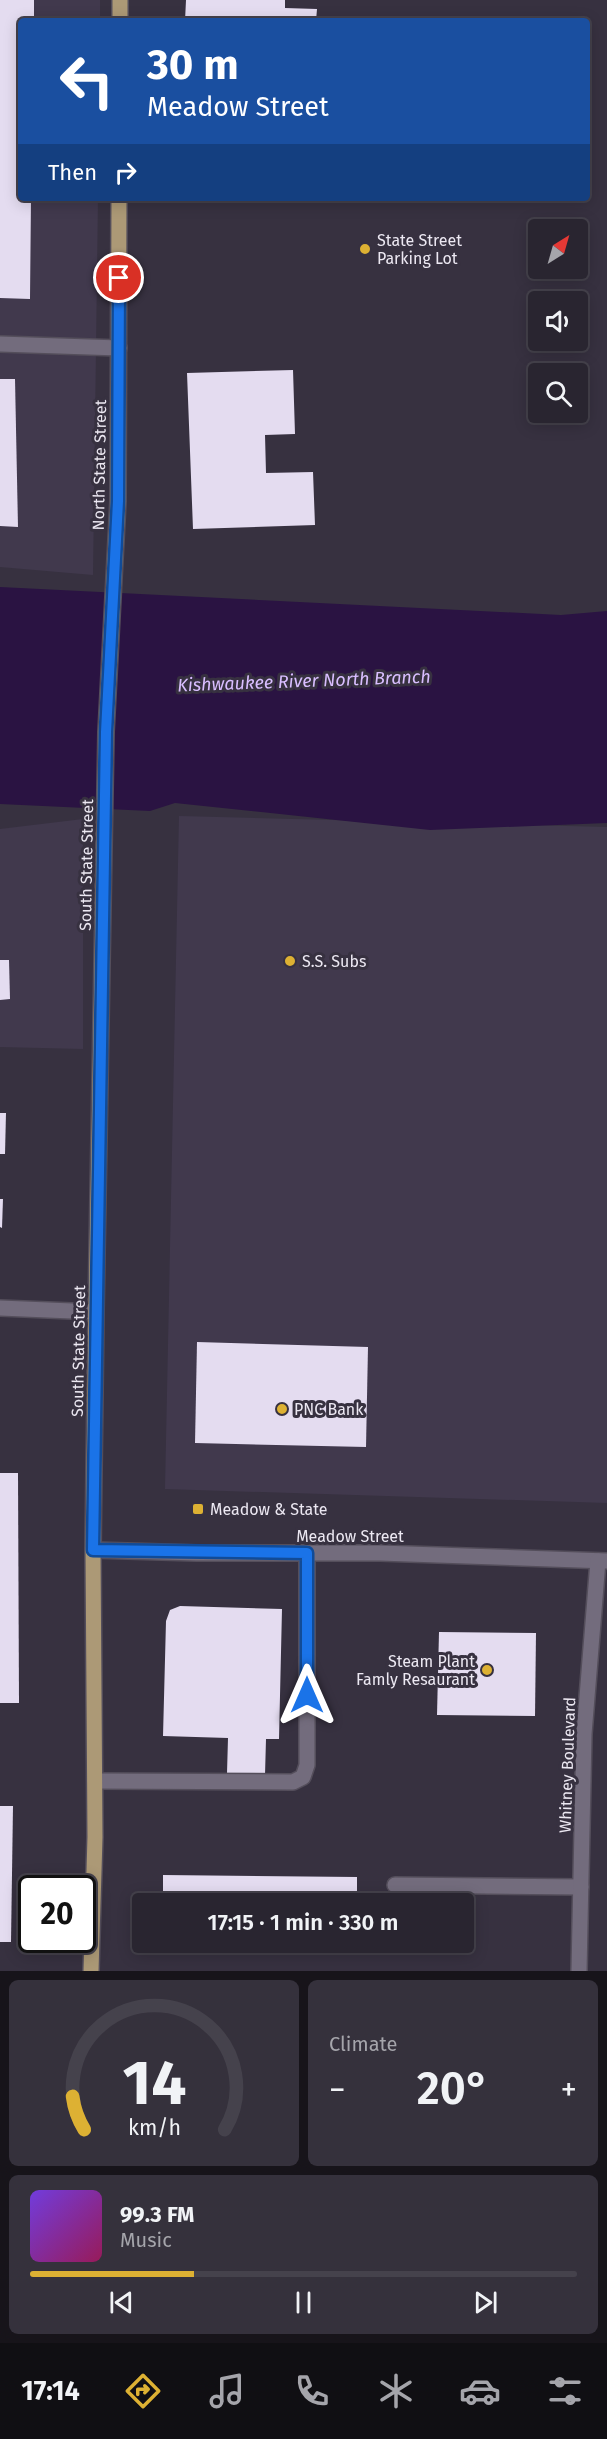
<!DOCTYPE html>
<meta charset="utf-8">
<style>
body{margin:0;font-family:"Fira Sans",sans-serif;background:#35313c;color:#f1f3f6;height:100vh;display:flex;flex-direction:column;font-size:22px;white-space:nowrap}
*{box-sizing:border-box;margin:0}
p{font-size:20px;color:#a5a5ab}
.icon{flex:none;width:33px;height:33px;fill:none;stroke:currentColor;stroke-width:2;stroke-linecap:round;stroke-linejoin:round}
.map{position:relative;height:1971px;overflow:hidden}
.sheet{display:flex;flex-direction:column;gap:9px;padding:9px;background:#17141a;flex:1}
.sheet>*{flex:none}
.hud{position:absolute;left:18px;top:18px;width:572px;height:183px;border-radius:6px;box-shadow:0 3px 15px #0003,0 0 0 2px #45424c;background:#1a4fa0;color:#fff;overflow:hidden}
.needle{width:39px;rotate:37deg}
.buttons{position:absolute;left:528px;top:219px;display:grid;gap:12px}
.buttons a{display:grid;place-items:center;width:60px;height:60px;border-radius:6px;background:#292530;box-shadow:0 3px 15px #0003,0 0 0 2px #45424c;font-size:30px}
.speed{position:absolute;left:18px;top:1875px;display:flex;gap:12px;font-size:30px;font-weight:700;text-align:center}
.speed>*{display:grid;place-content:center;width:78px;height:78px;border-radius:50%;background:#292530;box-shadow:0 3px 15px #0003,0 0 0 2px #45424c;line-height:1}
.speed .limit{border:3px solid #111;border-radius:9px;background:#fff;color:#111}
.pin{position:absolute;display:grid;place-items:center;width:51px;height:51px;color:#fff;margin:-26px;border:3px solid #fff;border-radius:50%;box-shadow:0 2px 6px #0007}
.me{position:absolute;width:66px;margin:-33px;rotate:0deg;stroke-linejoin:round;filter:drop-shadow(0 0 4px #0008)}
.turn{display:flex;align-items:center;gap:21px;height:126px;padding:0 30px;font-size:27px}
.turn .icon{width:78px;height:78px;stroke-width:2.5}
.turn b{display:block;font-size:42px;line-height:51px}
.then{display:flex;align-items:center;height:57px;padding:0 30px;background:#0003;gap:12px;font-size:22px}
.big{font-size:45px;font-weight:600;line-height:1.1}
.sheet .card{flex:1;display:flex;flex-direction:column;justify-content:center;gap:9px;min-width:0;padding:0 21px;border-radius:9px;background:#35313c}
.sheet .dial{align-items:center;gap:0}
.dial svg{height:156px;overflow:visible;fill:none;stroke:#45424c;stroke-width:7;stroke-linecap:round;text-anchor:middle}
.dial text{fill:#f1f3f6;stroke:none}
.song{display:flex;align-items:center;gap:18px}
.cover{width:72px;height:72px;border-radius:9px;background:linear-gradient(135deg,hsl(260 70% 55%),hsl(330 70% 35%))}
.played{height:6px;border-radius:3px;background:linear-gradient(90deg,#ddb133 30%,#45424c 30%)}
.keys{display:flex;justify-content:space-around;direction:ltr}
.heat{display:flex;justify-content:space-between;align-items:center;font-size:33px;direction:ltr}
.sheet .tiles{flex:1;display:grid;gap:9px;grid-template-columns:1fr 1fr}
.card:last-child{grid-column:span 2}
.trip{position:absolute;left:132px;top:1893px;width:342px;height:60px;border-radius:6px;background:#292530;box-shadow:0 3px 15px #0003,0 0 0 2px #45424c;font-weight:600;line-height:60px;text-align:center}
.dock{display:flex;height:96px;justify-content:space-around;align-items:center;background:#100f13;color:#a5a5ab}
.dock .icon{width:42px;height:42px}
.dock .on{color:#ddb133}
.dock b{font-size:27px;color:#f1f3f6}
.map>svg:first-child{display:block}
.built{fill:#41394d}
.water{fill:#2a1342}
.building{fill:#e4dcf0}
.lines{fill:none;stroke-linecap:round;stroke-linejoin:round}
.minor-casing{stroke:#544e5b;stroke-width:18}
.major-casing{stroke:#544e5b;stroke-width:18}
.minor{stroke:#736c7d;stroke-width:15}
.major{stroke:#ac9976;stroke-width:15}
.route-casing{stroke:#114b97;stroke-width:15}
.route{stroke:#1a73e8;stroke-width:10}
.poi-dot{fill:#ddb133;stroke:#373140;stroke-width:2}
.labels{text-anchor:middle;stroke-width:6;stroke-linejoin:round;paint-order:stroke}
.poi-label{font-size:16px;fill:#ece8f2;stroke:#373140;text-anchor:start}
.street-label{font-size:16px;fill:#ece8f2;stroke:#373140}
.water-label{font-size:18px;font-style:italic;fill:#d9beff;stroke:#373140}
</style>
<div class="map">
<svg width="607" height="1971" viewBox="0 0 607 1971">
<rect width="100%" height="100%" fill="#373140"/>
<g class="built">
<polygon points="0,0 100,0 100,21 21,21 21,198 98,198 93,575 0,567"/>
<polygon points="179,816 607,827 607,1503 165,1489"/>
<polygon points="83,819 83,1049 0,1047 0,829"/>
</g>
<polygon class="water" points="0,587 561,615 607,611 607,823 430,830 175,803 150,811 0,804"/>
<g class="building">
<polygon points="0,0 34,0 34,21 21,21 21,198 31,198 30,299 0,298"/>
<polygon points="186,0 285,0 285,8 317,9 316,21 185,21"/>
<polygon points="293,370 295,434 265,435 266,473 313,472 315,525 193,529 187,373"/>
<polygon points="0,379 15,379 18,527 0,526"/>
<polygon points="0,960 9,960 10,999 0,1000"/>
<polygon points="0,1113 6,1113 5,1154 0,1154"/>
<polygon points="0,1199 3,1199 2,1228 0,1227"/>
<polygon points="197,1342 368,1347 366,1447 195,1443"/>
<polygon points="0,1473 18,1473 19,1703 0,1703"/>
<polygon points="180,1606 282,1609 279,1739 266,1739 265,1775 227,1773 228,1738 163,1736 166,1621 170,1610"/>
<polygon points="439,1632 536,1633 535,1716 437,1715"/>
<polygon points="0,1806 13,1806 11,1942 0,1942"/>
<polygon points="163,1875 357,1877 357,1904 163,1904"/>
<polygon points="162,1942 357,1942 357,1952 162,1951"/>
</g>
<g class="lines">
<defs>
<g id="minor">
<polyline points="0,344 119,348"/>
<polyline points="0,1308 96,1312"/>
<polyline points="93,1550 196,1553 380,1553 607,1561"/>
<polyline points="95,1781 293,1782 303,1777 307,1765 307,1553"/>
<polyline points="395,1885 581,1887"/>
<polyline points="579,1971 584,1734 598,1561"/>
</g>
<g id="major">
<polyline points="120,21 120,0"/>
<polyline points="91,1971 95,1837 93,1550 96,1312 106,732 118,501 119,198"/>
</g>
</defs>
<use href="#minor" class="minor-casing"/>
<use href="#major" class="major-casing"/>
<use href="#minor" class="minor"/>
<use href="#major" class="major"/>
</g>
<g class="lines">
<defs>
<polyline id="route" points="119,278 118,501 106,732 93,1550 307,1553 307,1695"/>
</defs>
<use href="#route" class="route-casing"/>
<use href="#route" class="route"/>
</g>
<g class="poi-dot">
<circle cx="365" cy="249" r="6"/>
<circle cx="290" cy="961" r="6"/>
<circle cx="282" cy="1409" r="6"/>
<rect x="192" y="1503" width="12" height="12" rx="3"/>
<circle cx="487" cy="1670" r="6"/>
</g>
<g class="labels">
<g class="poi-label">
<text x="377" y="246">State Street<tspan x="377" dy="18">Parking Lot</tspan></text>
<text x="302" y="967">S.S. Subs</text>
<text x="294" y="1415">PNC Bank</text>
<text x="210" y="1515">Meadow &amp; State</text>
<text x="475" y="1667" text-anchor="end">Steam Plant<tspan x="475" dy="18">Famly Resaurant</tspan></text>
</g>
<g class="street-label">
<text transform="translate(99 465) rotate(-89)" y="6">North State Street</text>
<text transform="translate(86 865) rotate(-89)" y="6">South State Street</text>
<text transform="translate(78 1351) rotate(-89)" y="6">South State Street</text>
<text x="350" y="1542">Meadow Street</text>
<text transform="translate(567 1765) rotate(-88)" y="6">Whitney Boulevard</text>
</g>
<g class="water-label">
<text transform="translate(304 681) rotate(-2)" y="6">Kishwaukee River North Branch</text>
</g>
</g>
</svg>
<div class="buttons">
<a><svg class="needle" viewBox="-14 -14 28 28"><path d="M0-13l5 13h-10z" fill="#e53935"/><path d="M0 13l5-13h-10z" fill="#a5a5ab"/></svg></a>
<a><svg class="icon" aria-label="sound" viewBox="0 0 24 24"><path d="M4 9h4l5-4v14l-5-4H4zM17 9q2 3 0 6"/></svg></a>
<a><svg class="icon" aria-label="search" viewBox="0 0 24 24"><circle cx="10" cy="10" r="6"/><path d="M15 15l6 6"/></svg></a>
</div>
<div class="speed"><div class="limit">20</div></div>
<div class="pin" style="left:119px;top:278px;background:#d93025"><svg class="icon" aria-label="arrive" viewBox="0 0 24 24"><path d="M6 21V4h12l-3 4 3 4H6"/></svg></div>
<svg class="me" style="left:307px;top:1695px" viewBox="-20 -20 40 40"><path d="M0-17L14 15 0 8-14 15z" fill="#1a73e8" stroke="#fff" stroke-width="4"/></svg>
<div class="trip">17:15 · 1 min · 330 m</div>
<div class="hud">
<div class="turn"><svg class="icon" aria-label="left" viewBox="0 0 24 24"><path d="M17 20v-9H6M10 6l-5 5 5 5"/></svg><div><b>30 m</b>Meadow Street</div></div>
<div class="then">Then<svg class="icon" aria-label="right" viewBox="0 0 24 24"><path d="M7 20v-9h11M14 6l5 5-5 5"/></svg></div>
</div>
</div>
<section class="sheet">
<div class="tiles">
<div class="card dial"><svg viewBox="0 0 100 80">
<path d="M14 69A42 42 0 1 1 86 69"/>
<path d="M14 69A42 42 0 0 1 8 52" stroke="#ddb133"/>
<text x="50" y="56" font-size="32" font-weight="700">14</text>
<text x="50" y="72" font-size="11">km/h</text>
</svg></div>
<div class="card"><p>Climate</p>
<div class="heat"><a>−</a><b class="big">20°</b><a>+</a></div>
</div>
<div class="card">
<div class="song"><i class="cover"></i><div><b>99.3 FM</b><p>Music</p></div></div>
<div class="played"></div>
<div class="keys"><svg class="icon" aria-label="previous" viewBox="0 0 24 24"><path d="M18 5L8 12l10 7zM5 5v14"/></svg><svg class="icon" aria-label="pause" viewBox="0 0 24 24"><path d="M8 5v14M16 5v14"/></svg><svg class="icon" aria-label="next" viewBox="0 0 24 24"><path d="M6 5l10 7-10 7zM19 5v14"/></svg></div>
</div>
</div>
</section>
<nav class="dock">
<b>17:14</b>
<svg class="icon on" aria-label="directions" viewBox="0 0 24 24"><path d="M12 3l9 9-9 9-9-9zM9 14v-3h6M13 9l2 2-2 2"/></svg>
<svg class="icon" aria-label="music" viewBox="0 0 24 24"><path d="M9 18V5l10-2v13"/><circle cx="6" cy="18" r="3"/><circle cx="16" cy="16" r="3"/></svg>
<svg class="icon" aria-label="phone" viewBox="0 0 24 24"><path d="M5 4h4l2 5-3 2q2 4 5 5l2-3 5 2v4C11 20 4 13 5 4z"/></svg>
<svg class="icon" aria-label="climate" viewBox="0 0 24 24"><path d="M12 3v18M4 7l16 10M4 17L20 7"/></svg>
<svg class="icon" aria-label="car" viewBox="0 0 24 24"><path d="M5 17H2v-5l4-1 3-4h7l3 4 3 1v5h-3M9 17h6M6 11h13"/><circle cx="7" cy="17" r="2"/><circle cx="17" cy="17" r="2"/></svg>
<svg class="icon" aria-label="filters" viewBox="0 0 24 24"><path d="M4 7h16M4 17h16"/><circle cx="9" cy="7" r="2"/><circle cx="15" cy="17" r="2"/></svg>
</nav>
